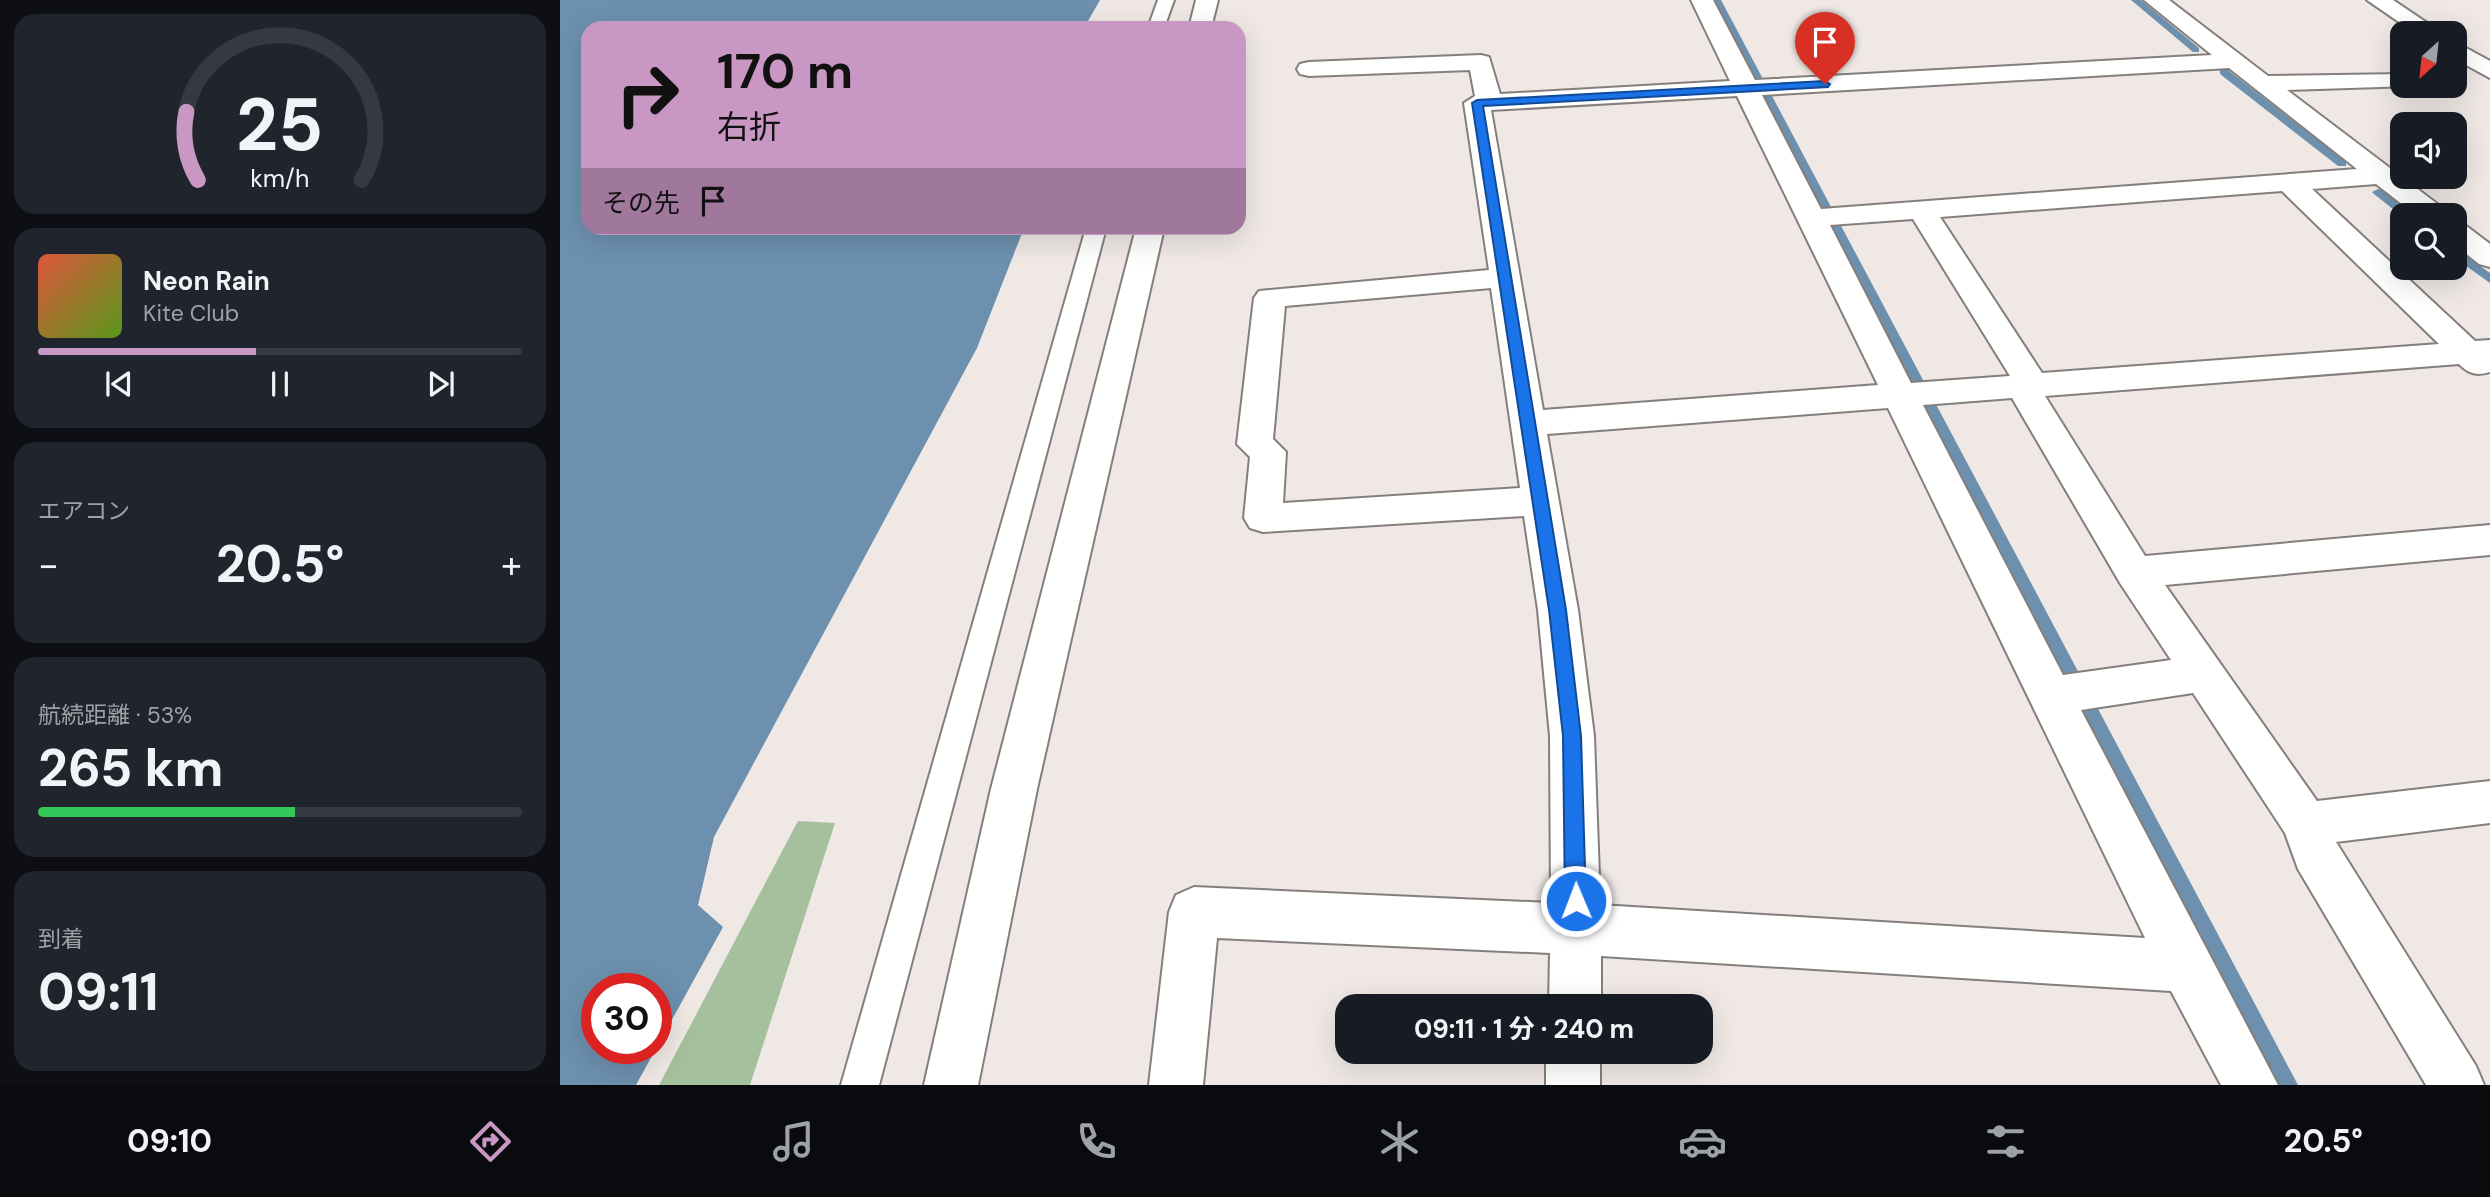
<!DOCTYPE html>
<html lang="ja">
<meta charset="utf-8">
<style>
body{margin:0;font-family:"DM Sans","Noto Sans JP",sans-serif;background:#20242c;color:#f1f3f6;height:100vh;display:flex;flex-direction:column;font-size:26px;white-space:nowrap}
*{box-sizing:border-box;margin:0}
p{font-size:23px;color:#9ea1a6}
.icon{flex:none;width:38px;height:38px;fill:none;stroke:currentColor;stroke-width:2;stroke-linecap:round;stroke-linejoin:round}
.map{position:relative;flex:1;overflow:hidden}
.side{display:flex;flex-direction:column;gap:14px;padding:14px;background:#0d0f14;width:560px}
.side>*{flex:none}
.banner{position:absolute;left:21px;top:21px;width:665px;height:214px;border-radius:21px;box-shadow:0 7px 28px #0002;background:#c997c3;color:#111;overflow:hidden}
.needle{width:46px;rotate:207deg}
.buttons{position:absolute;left:1830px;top:21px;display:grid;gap:14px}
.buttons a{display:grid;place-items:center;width:77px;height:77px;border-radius:14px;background:#171b24;box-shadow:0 7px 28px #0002;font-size:35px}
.speed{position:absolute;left:21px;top:973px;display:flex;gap:14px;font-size:35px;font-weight:700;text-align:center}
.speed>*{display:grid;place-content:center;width:91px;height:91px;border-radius:50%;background:#171b24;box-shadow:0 7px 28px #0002;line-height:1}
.speed .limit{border:10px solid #d22;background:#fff;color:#111}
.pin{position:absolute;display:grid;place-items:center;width:60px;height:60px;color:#fff;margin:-72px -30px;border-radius:50% 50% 50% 0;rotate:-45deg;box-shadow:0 0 7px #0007}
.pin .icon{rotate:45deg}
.me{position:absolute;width:77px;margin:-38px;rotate:359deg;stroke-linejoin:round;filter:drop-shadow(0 0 5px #0008)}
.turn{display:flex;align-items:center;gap:24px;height:147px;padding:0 21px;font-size:32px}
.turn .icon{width:91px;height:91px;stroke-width:2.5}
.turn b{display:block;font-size:49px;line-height:60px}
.then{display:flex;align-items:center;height:66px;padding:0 21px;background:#0003;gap:14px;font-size:26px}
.big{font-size:52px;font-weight:700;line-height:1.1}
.side .tile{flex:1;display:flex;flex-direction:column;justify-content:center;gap:10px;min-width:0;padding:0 24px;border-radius:21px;background:#20242c}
.side .dial{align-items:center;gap:0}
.dial svg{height:182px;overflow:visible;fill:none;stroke:#363941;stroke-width:7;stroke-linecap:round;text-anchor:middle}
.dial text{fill:#f1f3f6;stroke:none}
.song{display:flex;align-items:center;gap:21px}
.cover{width:84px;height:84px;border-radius:10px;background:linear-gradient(135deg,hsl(10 70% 55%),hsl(90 70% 35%))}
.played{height:7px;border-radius:4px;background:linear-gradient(90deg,#c997c3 45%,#363941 45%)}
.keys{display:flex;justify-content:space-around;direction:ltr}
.heat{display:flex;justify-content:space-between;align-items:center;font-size:38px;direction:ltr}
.charge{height:10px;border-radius:5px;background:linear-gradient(90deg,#34c759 53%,#363941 0)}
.trip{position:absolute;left:775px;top:994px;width:378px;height:70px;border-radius:21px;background:#171b24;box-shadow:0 7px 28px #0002;font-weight:700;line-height:70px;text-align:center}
.menu{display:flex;height:112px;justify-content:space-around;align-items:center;background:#090b0e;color:#9ea1a6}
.menu .icon{width:49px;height:49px}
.menu .current{color:#c997c3}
.menu b{font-size:32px;color:#f1f3f6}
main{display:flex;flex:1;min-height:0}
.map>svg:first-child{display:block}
.green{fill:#a5c09d}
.water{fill:#6c90ae;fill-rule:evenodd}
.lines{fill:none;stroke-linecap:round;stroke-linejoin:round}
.stream{fill:#6c90ae;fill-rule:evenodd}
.lane-casing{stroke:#857f7c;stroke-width:4}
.street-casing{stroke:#857f7c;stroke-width:4}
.lane{fill:#fff;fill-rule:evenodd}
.street{fill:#fff;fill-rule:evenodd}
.route{fill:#1a73e8;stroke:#114b97;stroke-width:2}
</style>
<main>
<section class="side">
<div class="tile dial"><svg viewBox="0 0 100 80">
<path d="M14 69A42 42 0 1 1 86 69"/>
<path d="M14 69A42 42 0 0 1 9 39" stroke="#c997c3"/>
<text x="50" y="56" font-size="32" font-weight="700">25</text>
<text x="50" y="72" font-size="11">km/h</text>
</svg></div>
<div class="tile">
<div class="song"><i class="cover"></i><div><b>Neon Rain</b><p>Kite Club</p></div></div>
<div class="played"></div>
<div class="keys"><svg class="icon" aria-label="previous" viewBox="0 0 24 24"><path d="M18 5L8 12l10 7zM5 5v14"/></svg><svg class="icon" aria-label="pause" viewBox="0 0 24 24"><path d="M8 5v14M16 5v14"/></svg><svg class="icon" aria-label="next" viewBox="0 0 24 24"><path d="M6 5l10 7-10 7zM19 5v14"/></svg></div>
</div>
<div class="tile"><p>エアコン</p>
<div class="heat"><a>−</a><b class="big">20.5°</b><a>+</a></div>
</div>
<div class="tile"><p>航続距離 · 53%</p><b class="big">265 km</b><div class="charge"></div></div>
<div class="tile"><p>到着</p><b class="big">09:11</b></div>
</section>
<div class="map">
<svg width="1930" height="1085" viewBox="0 0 1930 1085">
<rect width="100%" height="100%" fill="#efe8e4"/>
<polygon class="green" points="238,821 275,823 190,1085 99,1085"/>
<path class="water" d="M 0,0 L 540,0 L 524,28 L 28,28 L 28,228 L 464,228 L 417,348 L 154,837 L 138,905 L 163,927 L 76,1085 L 0,1085 ZM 37,989 L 96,989 L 96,1048 L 37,1048 Z"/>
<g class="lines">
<g class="stream">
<polygon points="1151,0 1161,0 1738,1085 1715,1085"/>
<polygon points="1571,0 1581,0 1639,48 1639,52 1633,52"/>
<polygon points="1660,70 1668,70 1786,162 1786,166 1778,166 1660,74"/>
<polygon points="1818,189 1822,190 1854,215 1843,217 1814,194 1812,192"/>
<polygon points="1895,248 1930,273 1930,283 1895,258"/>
</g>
<defs>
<g id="lane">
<polygon points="598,0 614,0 604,28 588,28"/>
<polygon points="526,228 546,228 319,1085 281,1085"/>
</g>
<g id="street">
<polygon points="636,0 658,0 651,28 629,28"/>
<path d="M 1131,0 L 1153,0 L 1195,80 L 1652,55 L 1584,0 L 1609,0 L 1708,76 L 1843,74 L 1843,86 L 1852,86 L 1727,90 L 1884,209 L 1888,215 L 1856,215 L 1816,184 L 1752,189 L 1915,341 L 1930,340 L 1930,372 C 1917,376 1909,374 1899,364 L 1485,396 L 1585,556 L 1930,525 L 1930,555 L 1605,585 L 1757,801 L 1930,781 L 1930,823 L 1776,842 L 1916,1066 L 1924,1085 L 1866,1085 L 1738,869 L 1725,833 L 1633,693 L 1521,710 L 1718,1085 L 1661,1085 L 1611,991 L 1041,956 L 1041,1006 L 989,1006 L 990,953 L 657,938 L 643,1085 L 589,1085 L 609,912 L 616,895 L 634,887 L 991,903 L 990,736 L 978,610 L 964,516 L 703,532 L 690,528 L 684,518 L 690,457 L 677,444 L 694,298 L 699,291 L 929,270 L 904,103 L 915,96 L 910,70 L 749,76 L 740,74 L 737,69 L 740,64 L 749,62 L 921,55 L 929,57 L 940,94 L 1170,81 ZM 1669,68 L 1797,169 L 1261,209 L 1202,95 ZM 1177,96 L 1318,385 L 983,410 L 931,110 ZM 1722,191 L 1879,344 L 1482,373 L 1380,217 ZM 1353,219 L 1450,376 L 1351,383 L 1270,225 ZM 931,288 L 960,488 L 723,503 L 726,452 L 713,439 L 725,306 ZM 1452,398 L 1560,583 L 1611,660 L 1503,675 L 1363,405 ZM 1328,408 L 1585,938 L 1040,905 L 1034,736 L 1018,610 L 987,434 Z"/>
<polygon points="1807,0 1833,0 1882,33 1855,33"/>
<polygon points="1895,42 1930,61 1930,78 1895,59"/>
<polygon points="1895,222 1905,225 1930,244 1930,267 1919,264 1895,245"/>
<polygon points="576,228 604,228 477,789 418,1085 364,1085 431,789"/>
<rect x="986" y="1052" width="54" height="33"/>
</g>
</defs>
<use href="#lane" class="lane-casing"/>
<use href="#street" class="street-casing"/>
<use href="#lane" class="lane"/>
<use href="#street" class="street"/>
</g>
<polygon class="route" points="1265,81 1270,84 1268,87 923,106 1006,610 1021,736 1026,901 1023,908 1016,911 1008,908 1005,901 1003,736 989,610 912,103 917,100"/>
</svg>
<div class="buttons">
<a><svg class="needle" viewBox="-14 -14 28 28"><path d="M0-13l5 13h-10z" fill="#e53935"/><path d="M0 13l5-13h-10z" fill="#9ea1a6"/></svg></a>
<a><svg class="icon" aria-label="sound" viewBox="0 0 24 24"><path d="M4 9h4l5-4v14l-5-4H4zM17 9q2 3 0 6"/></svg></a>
<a><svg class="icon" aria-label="search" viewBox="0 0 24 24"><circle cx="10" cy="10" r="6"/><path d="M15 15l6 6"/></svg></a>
</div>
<div class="speed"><div class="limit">30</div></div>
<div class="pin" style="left:1265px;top:84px;background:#d93025"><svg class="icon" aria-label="arrive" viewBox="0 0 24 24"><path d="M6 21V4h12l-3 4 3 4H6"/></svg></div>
<svg class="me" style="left:1016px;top:901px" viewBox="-20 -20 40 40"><circle r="17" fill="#1a73e8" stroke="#fff" stroke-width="3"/><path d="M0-11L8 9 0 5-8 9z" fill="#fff"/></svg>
<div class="trip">09:11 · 1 分 · 240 m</div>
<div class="banner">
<div class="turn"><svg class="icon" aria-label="right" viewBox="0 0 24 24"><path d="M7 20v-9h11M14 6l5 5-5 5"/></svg><div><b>170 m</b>右折</div></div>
<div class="then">その先<svg class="icon" aria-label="arrive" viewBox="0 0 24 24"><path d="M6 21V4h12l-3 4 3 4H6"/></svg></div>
</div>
</div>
</main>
<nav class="menu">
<b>09:10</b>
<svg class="icon current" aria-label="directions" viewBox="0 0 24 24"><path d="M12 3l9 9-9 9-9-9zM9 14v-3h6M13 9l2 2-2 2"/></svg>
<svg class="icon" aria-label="music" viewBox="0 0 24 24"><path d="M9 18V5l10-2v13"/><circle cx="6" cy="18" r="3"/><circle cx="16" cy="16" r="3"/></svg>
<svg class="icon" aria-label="phone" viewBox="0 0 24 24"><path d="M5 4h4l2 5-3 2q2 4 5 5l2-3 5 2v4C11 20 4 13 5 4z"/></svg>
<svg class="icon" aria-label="climate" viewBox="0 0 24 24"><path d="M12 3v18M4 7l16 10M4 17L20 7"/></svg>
<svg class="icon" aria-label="car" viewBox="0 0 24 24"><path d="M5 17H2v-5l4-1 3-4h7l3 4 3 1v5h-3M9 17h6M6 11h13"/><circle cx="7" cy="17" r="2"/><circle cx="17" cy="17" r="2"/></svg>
<svg class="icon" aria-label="filters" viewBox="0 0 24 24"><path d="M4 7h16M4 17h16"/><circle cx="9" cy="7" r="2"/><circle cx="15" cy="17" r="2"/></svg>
<b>20.5°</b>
</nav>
